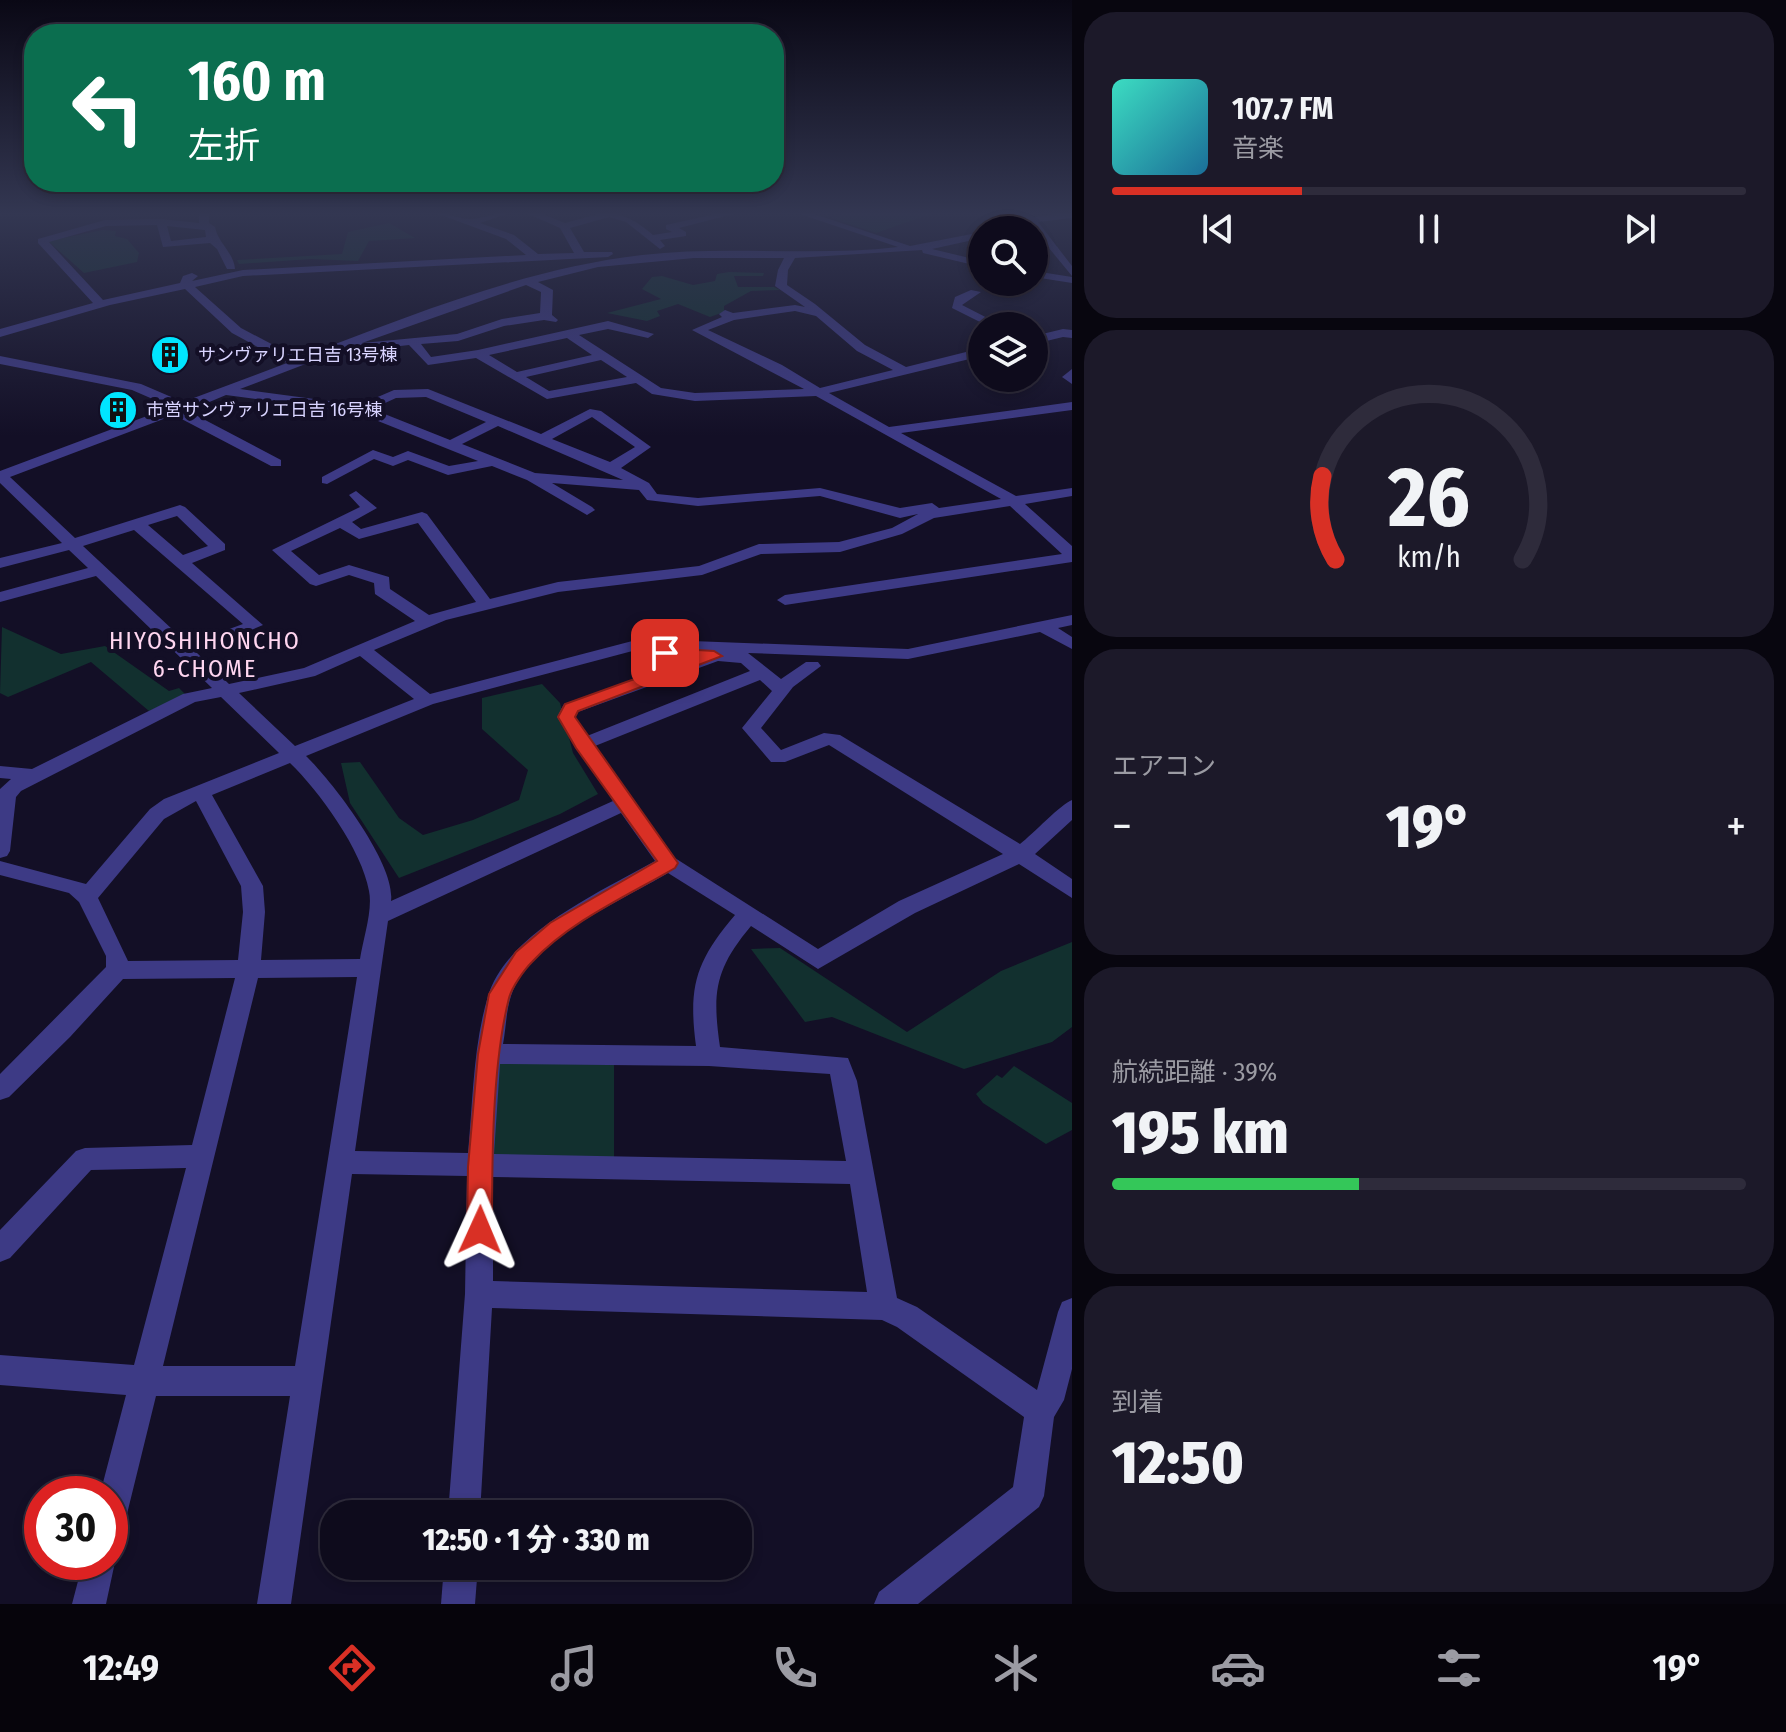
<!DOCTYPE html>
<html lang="ja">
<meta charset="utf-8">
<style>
body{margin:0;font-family:"Fira Sans Condensed","Noto Sans JP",sans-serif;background:#1c1929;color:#f1f3f6;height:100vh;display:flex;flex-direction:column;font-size:30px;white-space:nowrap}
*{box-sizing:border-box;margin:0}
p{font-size:26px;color:#9b9ba3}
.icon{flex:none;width:44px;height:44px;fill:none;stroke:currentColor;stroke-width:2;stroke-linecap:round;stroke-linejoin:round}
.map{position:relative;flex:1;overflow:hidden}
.drawer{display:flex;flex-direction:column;gap:12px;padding:12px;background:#08060f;width:714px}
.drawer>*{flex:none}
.guide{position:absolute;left:24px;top:24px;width:760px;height:168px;border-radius:32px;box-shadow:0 4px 12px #0003,0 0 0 2px #2e2b3b;background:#0b6e4f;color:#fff;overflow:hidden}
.buttons{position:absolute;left:968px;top:216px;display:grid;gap:16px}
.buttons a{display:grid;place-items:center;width:80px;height:80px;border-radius:50%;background:#0e0b1c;box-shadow:0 4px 12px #0003,0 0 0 2px #2e2b3b;font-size:40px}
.speed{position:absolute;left:24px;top:1476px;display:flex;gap:16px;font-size:40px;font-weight:700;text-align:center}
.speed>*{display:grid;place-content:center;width:104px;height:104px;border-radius:50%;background:#0e0b1c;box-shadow:0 4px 12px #0003,0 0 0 2px #2e2b3b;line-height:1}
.speed .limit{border:12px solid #d22;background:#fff;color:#111}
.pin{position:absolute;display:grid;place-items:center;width:68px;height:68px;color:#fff;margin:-34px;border-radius:16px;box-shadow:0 4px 12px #0006}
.me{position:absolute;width:88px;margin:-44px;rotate:1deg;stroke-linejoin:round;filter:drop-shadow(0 0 6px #0008)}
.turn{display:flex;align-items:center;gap:28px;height:168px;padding:0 32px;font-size:36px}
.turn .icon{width:104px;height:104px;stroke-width:2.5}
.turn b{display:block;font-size:56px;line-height:68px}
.big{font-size:60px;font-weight:800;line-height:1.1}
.drawer .card{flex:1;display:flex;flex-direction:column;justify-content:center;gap:12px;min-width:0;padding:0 28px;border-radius:32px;background:#1c1929}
.drawer .dial{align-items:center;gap:0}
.dial svg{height:208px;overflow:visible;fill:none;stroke:#2e2b3b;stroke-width:7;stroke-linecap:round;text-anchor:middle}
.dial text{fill:#f1f3f6;stroke:none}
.song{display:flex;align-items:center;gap:24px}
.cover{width:96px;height:96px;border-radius:12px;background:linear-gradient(135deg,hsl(170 70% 55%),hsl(200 70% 35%))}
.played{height:8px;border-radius:4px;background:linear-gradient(90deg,#d93025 30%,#2e2b3b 30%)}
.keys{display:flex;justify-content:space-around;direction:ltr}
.heat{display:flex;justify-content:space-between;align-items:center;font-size:44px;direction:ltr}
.charge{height:12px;border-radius:6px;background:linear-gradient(90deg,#34c759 39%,#2e2b3b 0)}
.trip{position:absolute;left:320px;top:1500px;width:432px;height:80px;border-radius:32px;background:#0e0b1c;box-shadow:0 4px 12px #0003,0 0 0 2px #2e2b3b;font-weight:800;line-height:80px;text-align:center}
.tabs{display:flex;height:128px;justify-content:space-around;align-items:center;background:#06040b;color:#9b9ba3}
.tabs .icon{width:56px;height:56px}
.tabs .selected{color:#d93025}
.tabs b{font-size:36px;color:#f1f3f6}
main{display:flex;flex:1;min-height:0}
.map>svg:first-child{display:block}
.green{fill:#12302f}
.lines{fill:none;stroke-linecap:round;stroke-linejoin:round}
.minor{fill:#3d3a85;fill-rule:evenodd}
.route{fill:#d93025;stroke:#8d1f18;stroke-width:2}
.labels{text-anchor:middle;stroke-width:8;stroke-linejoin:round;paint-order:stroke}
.far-poi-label{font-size:18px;fill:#d9d4ff;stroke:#130f26;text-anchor:start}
.neighbourhood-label{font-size:24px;letter-spacing:2px;fill:#ffd6f0;stroke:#130f26}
</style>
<main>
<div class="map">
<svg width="1072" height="1604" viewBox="0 0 1072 1604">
<rect width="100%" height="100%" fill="#130f26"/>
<g class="green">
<polygon points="850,212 936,212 876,233 831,218"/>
<polygon points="389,223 415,238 369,241 358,261 311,259 239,264 237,260 342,254 348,232"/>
<polygon points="103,230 116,231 115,236 127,239 139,253 137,262 84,273 48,241"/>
<polygon points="729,272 764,273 763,276 734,276 738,287 774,287 780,290 751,291 724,306 724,312 710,317 678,304 657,311 660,316 647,321 607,313 661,299 642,289 652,277 662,276 693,285 715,281 717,274"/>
<polygon points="2,627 61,654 105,646 169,691 179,688 186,695 149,711 91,662 8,697 0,693"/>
<polygon points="542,684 560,703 573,753 598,794 560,814 399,878 350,803 341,763 360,762 399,818 423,835 473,820 519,800 528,770 482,729 482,698"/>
<polygon points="1072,942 1072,1027 1052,1042 964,1069 832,1017 805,1022 751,949 780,948 907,1032 1001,971"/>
<polygon points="499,1060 614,1063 614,1164 492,1158"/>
<polygon points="1014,1066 1072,1103 1072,1130 1046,1144 983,1103 976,1094 997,1075 1002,1078"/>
</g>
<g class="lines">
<g class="minor">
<path d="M 199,212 L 209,212 L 209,223 L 215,227 C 218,243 234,253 235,269 L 227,269 L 217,249 L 210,243 L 163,247 L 157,225 L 106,226 L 49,242 L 103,300 L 180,283 L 183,276 L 192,273 L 198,276 L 192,281 L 243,270 L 526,255 L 506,239 L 433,212 C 446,212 460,220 472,219 C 486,218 497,212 512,212 L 480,223 L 514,235 L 538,254 L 574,253 L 560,228 L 524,212 L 537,212 L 565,223 L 598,214 L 595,212 C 620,212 635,219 653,235 L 672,232 L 666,229 L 666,225 L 725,212 L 733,214 L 679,228 L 686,232 L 686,236 L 660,240 L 665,246 L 660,249 L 626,222 L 609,217 L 570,228 L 584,252 L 612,252 L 613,254 L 608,257 L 243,276 L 195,287 L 241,328 L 298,358 C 410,316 522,269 642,255 C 727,245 813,257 898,247 L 794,212 L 808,212 L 910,246 L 982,232 L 982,238 L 932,249 L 982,261 L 982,267 L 923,253 L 922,250 L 795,258 L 788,270 L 787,285 L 815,304 L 865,345 L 906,367 L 982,348 L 982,356 L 829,393 L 889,427 L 1072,402 L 1072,410 L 901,433 L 1016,496 L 1072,488 L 1072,496 L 1025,504 L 1072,546 L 1072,562 L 785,605 L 777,600 L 785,595 L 1062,554 L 1010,506 L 934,518 L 902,534 L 840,552 L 761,554 L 702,575 L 558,592 L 446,620 L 374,650 L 430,694 L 640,639 L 908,649 L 1072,615 L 1072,625 L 1058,628 L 1072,637 L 1072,649 L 1040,632 L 908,659 L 748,653 L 781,679 L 806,662 L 818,662 L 821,666 L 793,687 L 761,728 L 781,750 L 824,733 L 840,735 L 1020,844 C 1032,835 1062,803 1072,800 L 1072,820 L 1035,854 L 1072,879 L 1072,898 L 1019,864 L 915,913 L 818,969 L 751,926 C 715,969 712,992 720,1047 L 848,1058 L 857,1081 L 897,1298 L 917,1307 L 1037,1390 L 1058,1312 L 1062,1302 L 1072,1298 L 1072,1369 L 1064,1400 L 1054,1417 L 1044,1496 L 1039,1507 L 918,1604 L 874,1604 L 879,1592 L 1013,1487 L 1024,1417 L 897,1327 L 882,1320 L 492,1308 L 480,1514 L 448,1514 L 465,1294 L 467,1176 L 352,1174 L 291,1604 L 257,1604 L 290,1396 L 156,1396 L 126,1518 L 121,1529 L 110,1534 L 110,1494 L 100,1494 L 126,1395 L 0,1385 L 0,1355 L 134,1365 L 186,1168 L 91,1170 L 10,1258 L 0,1262 L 0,1230 L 76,1151 L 85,1148 L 192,1145 L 235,978 L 123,979 L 70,1037 L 9,1097 L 0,1100 L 0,1074 L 106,967 L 106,956 L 79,902 L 69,893 L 0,875 L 0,861 L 86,884 L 150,809 L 164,799 L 279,753 L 221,697 L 195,702 L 21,791 L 16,797 L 10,851 L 7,856 L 0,858 L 0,789 L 11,779 L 0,778 L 0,766 L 32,769 L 183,694 L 212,688 L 96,576 L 0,602 L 0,592 L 88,568 L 69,550 L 0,568 L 0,558 L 62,543 L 0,483 L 0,471 L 171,407 L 132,390 L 0,364 L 0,356 L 141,384 L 183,402 L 287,363 L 232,333 L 185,289 L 110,305 L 0,337 L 0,329 L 93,303 L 38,243 L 38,239 L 105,220 L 161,219 L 199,223 ZM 167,226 L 205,230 L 206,237 L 171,241 ZM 694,258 L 784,258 L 778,270 L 775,286 L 805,307 L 795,305 L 733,313 L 725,310 L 719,314 L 722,317 L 692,330 L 804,389 L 695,393 L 661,388 L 579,335 L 608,329 L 648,338 L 654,334 L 608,321 L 478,350 L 431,357 L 421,344 L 458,341 L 504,326 L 544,320 L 556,322 L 558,320 L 552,315 L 553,290 L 538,282 L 598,267 ZM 526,285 L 541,292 L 540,313 L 502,319 L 457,334 L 362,343 ZM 795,311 L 816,316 L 857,351 L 893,370 L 820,388 L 782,365 L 708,330 L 734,320 ZM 567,338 L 592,355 L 517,372 L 489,355 ZM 409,345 L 428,365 L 476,358 L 547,399 L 636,383 L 652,394 L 695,401 L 816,396 L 1001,499 L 939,508 L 932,503 L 900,508 L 820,488 L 698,498 L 657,494 L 649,483 L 621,468 L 651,447 L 601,411 L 590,409 L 541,434 L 428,389 L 394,390 L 359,405 L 240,389 L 350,347 L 356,351 ZM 601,360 L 627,377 L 549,391 L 526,377 ZM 226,395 L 358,413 L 478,461 L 449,466 L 408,451 L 393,457 L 373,450 L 322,477 L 322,483 L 327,484 L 374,459 L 393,466 L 408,460 L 448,475 L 492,466 L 527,480 L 587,515 L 595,510 L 592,507 L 552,483 L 639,490 L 647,500 L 698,506 L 820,496 L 900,518 L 918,514 L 892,528 L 839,542 L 759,544 L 699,566 L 558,582 L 490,599 L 427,514 L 422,512 L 361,529 L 352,522 L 377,508 L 356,491 L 349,495 L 360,507 L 272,550 L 310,584 L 316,586 L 349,575 L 374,583 L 375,594 L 415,621 L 304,668 L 229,684 L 197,653 L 263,625 L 192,563 L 225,550 L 225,544 L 185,507 L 180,505 L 75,538 L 10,477 L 174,415 L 271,466 L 281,466 L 281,460 L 188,411 ZM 426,397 L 486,422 L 450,440 L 372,409 L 396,398 ZM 592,417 L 635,447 L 610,462 L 552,439 ZM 498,426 L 623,480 L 535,473 L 462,444 ZM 177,516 L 208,546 L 183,555 L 148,525 ZM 418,523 L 476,602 L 429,615 L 390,589 L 389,577 L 349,565 L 319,575 L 291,551 L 340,528 L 359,539 ZM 134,530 L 243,624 L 188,644 L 83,546 ZM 640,649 L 710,652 L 564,704 L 557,717 L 613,801 L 391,901 C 396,864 332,781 306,756 L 433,704 ZM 360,656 L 414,699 L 295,746 L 239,693 L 315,676 ZM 718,661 L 741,663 L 750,671 L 587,736 L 575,717 L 578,712 ZM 760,680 L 772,691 L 742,728 L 771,762 L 785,762 L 829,745 L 1003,854 L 899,901 L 818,949 L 675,858 L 595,746 ZM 290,763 C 319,791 362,850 369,891 C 373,910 363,939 360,959 L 261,960 L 265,912 L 263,886 L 212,795 ZM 196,801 L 241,886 L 243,912 L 238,960 L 128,961 L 98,898 L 164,819 ZM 621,813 L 655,861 C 602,891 507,933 488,996 C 473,1046 473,1101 468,1153 L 355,1151 L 388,921 ZM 668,873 L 735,915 C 696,961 688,986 696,1046 L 503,1044 C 506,1029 506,1011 511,996 C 531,939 619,902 668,873 ZM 357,977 L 295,1366 L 163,1366 L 258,978 ZM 500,1064 L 709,1066 L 830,1074 L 846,1161 L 494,1154 ZM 493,1177 L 850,1184 L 867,1292 L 493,1281 Z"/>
<polygon points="1020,212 1030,212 1034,217 1072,212 1072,218 1038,222 1072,266 1072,276 1030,225 1011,230 995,230 1026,220"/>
<polygon points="1034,271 1072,277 1072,283 1034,277"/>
<polygon points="971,290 981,292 962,305 1003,326 988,326 952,308 955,297"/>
<polygon points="1063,329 1072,330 1072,338 1063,337 1034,344 1034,336"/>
<polygon points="1072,369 1072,384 1062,377"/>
<polygon points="110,1550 115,1562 106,1604 72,1604 83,1562 110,1562"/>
<polygon points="444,1566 478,1566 475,1604 441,1604"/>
</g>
</g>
<linearGradient id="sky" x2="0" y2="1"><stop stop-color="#0a0815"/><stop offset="0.49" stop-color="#333752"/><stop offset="1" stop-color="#333752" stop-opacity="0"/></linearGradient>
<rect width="1072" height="436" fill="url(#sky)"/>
<path class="route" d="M 665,648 L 714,651 L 722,656 L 578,711 L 575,717 L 678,863 L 675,868 C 627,896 570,921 532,962 C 524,970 512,987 509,998 C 492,1065 492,1161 492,1230 L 488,1238 L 480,1242 L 471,1238 L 467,1230 L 468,1167 L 478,1054 L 489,994 L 516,952 L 550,923 L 657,861 L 576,748 L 558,717 L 565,704 L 690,659 L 659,656 L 657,653 Z"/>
<defs>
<symbol id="building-disc" viewBox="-11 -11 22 22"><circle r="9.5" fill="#00e5ff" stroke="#130f26"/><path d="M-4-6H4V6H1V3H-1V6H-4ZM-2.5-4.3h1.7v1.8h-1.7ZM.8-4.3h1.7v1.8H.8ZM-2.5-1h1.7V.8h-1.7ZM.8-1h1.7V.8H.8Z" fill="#111"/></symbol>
</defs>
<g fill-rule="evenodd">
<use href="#building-disc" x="148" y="333" width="44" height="44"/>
<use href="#building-disc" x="96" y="388" width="44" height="44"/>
</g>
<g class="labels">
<g class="far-poi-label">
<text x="198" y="361">サンヴァリエ日吉 13号棟</text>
<text x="146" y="416">市営サンヴァリエ日吉 16号棟</text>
</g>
<g class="neighbourhood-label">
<text x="205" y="649">HIYOSHIHONCHO<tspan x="205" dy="28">6-CHOME</tspan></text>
</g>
</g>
</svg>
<div class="buttons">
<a><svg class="icon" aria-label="search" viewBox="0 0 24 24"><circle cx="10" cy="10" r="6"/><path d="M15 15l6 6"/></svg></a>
<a><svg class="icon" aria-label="layers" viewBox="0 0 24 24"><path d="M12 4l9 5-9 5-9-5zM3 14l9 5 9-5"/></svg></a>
</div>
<div class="speed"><div class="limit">30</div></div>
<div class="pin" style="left:665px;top:653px;background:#d93025"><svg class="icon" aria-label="arrive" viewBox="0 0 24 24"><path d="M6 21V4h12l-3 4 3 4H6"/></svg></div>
<svg class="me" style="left:480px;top:1230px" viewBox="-20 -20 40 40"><path d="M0-17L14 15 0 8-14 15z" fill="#d93025" stroke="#fff" stroke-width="4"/></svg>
<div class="trip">12:50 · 1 分 · 330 m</div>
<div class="guide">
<div class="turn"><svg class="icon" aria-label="left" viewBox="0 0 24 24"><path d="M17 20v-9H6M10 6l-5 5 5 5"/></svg><div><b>160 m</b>左折</div></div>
</div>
</div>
<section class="drawer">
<div class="card">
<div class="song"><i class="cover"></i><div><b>107.7 FM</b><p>音楽</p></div></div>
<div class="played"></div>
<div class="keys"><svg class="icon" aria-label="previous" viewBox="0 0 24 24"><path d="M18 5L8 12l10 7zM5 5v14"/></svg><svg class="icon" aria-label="pause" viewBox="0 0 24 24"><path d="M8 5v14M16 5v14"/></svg><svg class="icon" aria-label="next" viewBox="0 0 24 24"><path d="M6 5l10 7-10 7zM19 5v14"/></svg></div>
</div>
<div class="card dial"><svg viewBox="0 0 100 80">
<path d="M14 69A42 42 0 1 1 86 69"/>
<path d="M14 69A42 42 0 0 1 9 37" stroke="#d93025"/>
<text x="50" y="56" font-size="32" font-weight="700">26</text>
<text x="50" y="72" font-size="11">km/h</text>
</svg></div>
<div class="card"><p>エアコン</p>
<div class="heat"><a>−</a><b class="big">19°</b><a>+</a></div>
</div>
<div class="card"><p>航続距離 · 39%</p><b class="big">195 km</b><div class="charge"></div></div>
<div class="card"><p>到着</p><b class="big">12:50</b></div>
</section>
</main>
<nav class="tabs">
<b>12:49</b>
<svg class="icon selected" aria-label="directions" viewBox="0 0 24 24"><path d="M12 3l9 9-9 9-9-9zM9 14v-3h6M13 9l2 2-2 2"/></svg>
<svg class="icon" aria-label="music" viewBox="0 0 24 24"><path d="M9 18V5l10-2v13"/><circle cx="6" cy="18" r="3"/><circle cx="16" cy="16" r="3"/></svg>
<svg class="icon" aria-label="phone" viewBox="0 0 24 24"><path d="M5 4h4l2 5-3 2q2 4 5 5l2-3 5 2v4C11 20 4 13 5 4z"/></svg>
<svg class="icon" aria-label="climate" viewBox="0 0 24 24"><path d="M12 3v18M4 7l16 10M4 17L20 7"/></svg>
<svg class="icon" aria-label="car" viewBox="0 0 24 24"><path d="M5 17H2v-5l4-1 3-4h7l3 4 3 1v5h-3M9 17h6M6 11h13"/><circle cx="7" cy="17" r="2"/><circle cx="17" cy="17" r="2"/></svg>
<svg class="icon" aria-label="filters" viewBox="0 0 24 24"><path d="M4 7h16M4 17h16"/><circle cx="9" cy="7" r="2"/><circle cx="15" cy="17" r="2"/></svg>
<b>19°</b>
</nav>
